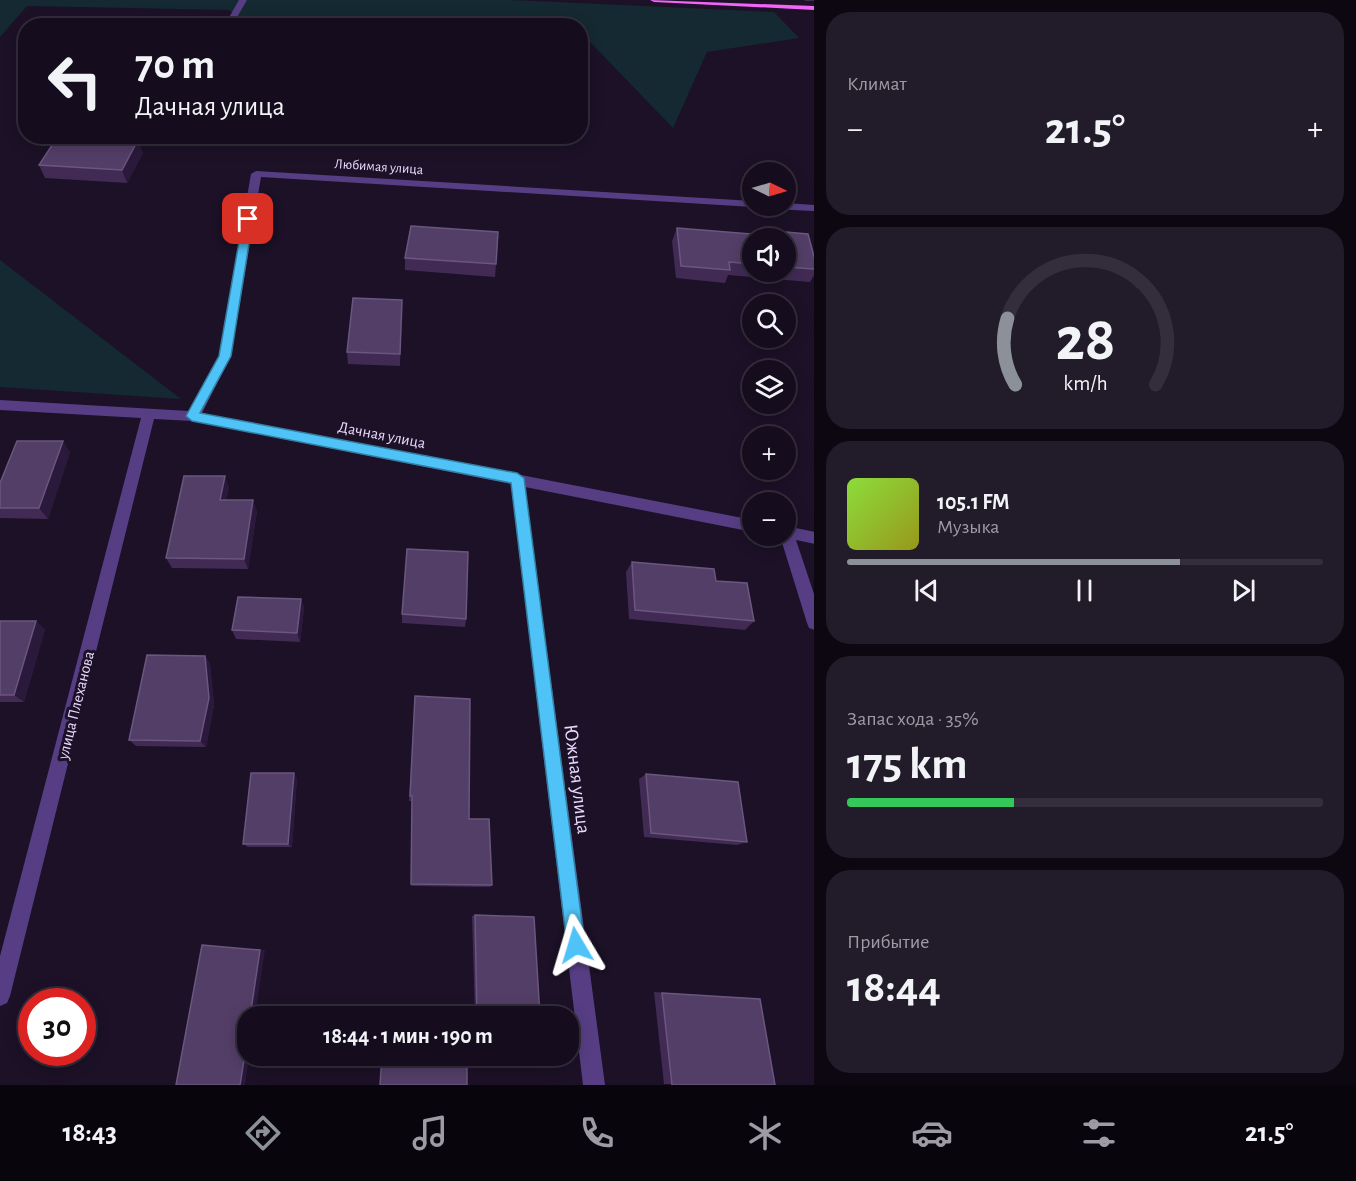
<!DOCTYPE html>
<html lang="ru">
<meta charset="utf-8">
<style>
body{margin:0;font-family:"Alegreya Sans",sans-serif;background:#221b2a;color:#f1f3f6;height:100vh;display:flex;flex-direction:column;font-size:22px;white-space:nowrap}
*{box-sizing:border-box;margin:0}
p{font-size:20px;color:#9d9ca4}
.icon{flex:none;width:33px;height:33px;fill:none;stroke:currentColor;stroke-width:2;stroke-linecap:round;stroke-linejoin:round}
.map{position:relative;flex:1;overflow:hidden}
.drawer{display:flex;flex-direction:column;gap:12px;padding:12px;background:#0c0710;width:542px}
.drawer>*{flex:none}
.top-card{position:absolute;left:18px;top:18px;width:570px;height:126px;border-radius:24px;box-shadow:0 3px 15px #0003,0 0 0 2px #342d3b;background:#150d1d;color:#f1f3f6;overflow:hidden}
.needle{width:39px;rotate:95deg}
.fabs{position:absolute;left:742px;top:162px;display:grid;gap:12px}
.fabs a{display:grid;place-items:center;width:54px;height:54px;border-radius:50%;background:#150d1d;box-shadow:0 3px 15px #0003,0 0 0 2px #342d3b;font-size:30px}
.speed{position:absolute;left:18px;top:988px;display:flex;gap:12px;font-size:30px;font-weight:700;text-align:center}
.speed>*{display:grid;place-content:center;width:78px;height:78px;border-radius:50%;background:#150d1d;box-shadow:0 3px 15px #0003,0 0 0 2px #342d3b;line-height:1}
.speed .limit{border:9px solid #d22;background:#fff;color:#111}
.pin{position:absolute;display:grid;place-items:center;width:51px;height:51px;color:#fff;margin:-26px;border-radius:12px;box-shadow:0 3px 9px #0006}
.me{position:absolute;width:66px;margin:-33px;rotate:353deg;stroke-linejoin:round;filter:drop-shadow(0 0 4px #0008)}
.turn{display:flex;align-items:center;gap:21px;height:126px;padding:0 18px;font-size:27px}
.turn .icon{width:78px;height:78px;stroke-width:2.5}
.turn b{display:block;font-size:42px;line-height:51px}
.big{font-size:45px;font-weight:600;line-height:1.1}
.drawer .card{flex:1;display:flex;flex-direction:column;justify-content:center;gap:9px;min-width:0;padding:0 21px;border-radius:24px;background:#221b2a}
.drawer .dial{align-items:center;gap:0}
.dial svg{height:156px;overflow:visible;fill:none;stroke:#342d3b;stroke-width:7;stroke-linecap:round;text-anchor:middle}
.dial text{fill:#f1f3f6;stroke:none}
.song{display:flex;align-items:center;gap:18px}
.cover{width:72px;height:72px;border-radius:9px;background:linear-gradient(135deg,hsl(90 70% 55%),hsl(60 70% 35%))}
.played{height:6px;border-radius:3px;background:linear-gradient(90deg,#8c9099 70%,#342d3b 70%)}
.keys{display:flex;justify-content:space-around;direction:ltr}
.heat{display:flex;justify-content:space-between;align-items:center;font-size:33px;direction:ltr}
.charge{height:9px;border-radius:4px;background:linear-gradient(90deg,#34c759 35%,#342d3b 0)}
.trip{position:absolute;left:237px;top:1006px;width:342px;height:60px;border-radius:24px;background:#150d1d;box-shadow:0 3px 15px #0003,0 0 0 2px #342d3b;font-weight:600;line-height:60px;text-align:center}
.dock{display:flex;height:96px;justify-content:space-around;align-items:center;background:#08050c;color:#9d9ca4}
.dock .icon{width:42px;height:42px}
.dock .active{color:#8c9099}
.dock b{font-size:27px;color:#f1f3f6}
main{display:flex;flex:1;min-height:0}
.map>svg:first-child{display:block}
.green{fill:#142931}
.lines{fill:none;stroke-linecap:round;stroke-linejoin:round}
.minor{fill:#573e84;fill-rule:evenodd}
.major{fill:#f265f9;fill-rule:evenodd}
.wall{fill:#412b55;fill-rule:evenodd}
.shaded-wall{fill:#2a193b}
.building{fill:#533e67;stroke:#6a567e;stroke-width:1.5}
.route{fill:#4fc3f7;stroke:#337fa1;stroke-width:1.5}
.labels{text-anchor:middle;stroke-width:6;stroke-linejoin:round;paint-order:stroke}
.far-street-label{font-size:14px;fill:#e9d9fd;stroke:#1c1127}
.street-label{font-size:16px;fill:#e9d9fd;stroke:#1c1127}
.near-street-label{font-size:20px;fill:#e9d9fd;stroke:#1c1127}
</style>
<main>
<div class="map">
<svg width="815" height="1085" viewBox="0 0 815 1085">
<rect width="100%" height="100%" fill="#1c1127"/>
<g class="green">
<polygon points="0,0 512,0 774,12 799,38 707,52 673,128 591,43 581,42 580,26 254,26 228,10 27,6 0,37"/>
<polygon points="0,260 181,399 0,387"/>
</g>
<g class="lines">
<g class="minor">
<polygon points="239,0 247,0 232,26 224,26"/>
<polygon points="256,171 753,201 753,206 757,206 753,207 261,177 231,356 202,413 753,520 753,532 525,487 605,1085 583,1085 511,484 193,421 154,419 10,996 7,1003 0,1006 0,956 141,418 0,410 0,400 189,411 219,356 251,174"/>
<polygon points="786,203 815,205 815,211 769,209 764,206 786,206"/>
<polygon points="786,526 815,532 815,544 796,540 815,597 815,630 809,628 807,623 780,536 786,536"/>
</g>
<polygon class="major" points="650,0 815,6 815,10 654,2"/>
</g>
<g class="wall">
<polygon points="804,0 815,0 815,1 805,1"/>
<polygon points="143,153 127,183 45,178 39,165"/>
<path d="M 677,228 L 761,235 L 764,230 L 808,234 L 815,260 L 815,274 L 810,282 L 728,275 L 725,283 L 676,278 L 672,241 ZM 753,238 L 786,238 L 786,272 L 753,272 Z"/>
<polygon points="405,258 496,264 495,277 405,270"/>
<polygon points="402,300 400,366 348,364 347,352"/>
<polygon points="70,452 48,519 0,518 0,483"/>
<polygon points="229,487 226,500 257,511 248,569 172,568 166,558"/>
<polygon points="632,562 716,581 754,621 745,630 629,619 626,572"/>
<polygon points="301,599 304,608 300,642 236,639 232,630"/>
<polygon points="402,614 466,619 465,627 402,623"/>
<polygon points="0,621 45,629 24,702 0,702"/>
<polygon points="205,656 210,664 214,705 206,747 136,746 129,740"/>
<polygon points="415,696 469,819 492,885 490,887 411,886 412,801 409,801"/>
<polygon points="646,774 747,842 737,845 644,837 639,779"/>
<polygon points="297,778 292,847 248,847 243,844"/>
<polygon points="475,915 540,1017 475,1017 472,916"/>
<polygon points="654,992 760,999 775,1085 664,1084"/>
</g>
<g class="shaded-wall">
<polygon points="138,140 143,153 127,183 122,170"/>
<polygon points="402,300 402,312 400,366 400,354"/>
<polygon points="63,441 70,452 48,519 39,508"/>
<polygon points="225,476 229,487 224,511 220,500"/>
<polygon points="253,500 257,511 248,569 244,559"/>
<polygon points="301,599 304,608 300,642 297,633"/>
<polygon points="36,621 45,629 24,702 14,695"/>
<polygon points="205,656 210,664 214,705 206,747 200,741"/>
<polygon points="294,773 297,778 292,847 288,844"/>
<polygon points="260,950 265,950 255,1017 250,1017"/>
<polygon points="248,1035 248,1056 249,1056 245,1085 240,1085"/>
</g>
<g class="building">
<polygon points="58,136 71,136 138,140 122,170 39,165"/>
<polygon points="411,226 498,232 496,264 405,258"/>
<polygon points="677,228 765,235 764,230 808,234 815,260 815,269 786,267 786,238 753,238 753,264 729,262 730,270 681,266"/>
<polygon points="353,298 402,300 400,354 347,352"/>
<polygon points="17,441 63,441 39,508 0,508 0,483"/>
<polygon points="184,476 225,476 220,500 253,500 244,559 166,558"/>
<polygon points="407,549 468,552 466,619 402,614"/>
<polygon points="632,562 714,569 716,581 747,583 754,621 635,610"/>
<polygon points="238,597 301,599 297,633 232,630"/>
<polygon points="0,621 36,621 14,695 0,695"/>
<polygon points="147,655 205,656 209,698 200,741 129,740"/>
<polygon points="415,696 470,699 469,819 489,819 492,885 411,884 412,796 410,796"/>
<polygon points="251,773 294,773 288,844 243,844"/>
<polygon points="646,774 738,782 747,842 651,833"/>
<polygon points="475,915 534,917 540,1017 477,1017"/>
<polygon points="202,945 260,950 250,1017 248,1017 248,1035 240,1085 176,1085"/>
<polygon points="662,993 760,999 775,1085 672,1085"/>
<polygon points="382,1056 467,1056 467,1085 380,1085"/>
</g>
<polygon class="route" points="248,216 253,219 231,356 200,413 517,473 524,478 585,945 582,951 576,954 570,951 567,945 511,483 192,421 186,416 219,356 243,219"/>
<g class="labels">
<g class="far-street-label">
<text transform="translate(379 166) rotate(4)" y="5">Любимая улица</text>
</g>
<g class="street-label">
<text transform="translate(382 434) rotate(11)" y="6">Дачная улица</text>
<text transform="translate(75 705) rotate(-76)" y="6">улица Плеханова</text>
</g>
<g class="near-street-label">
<text transform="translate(578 779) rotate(83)" y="7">Южная улица</text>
</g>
</g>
</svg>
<div class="fabs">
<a><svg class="needle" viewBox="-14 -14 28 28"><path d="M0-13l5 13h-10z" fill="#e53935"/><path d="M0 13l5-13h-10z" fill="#9d9ca4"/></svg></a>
<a><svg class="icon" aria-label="sound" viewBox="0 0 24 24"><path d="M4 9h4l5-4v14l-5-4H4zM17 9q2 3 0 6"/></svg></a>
<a><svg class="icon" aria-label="search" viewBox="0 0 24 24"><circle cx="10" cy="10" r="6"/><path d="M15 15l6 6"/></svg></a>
<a><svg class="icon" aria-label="layers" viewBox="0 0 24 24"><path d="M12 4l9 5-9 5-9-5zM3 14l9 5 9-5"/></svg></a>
<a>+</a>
<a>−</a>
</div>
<div class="speed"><div class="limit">30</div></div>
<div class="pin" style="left:248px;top:219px;background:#d93025"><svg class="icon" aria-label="arrive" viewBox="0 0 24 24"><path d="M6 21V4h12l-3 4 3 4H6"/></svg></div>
<svg class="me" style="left:576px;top:945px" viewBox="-20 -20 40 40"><path d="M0-17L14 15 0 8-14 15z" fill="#4fc3f7" stroke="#fff" stroke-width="4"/></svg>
<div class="trip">18:44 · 1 мин · 190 m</div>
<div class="top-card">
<div class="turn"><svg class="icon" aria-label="left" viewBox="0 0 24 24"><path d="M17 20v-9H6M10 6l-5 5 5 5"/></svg><div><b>70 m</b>Дачная улица</div></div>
</div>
</div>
<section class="drawer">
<div class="card"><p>Климат</p>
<div class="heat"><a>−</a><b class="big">21.5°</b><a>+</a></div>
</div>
<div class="card dial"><svg viewBox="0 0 100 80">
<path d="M14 69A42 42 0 1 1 86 69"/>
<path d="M14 69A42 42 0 0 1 10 35" stroke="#8c9099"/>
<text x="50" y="56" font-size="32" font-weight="700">28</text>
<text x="50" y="72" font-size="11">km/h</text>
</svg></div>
<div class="card">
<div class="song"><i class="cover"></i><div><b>105.1 FM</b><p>Музыка</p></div></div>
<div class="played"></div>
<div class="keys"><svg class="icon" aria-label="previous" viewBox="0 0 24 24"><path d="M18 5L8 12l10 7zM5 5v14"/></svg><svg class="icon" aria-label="pause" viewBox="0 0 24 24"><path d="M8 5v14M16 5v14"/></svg><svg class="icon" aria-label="next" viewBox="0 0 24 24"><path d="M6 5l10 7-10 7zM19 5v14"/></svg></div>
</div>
<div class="card"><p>Запас хода · 35%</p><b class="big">175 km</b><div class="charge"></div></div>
<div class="card"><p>Прибытие</p><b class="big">18:44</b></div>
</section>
</main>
<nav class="dock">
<b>18:43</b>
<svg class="icon active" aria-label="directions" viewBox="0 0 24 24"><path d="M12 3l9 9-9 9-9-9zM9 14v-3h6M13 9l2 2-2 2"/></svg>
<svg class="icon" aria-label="music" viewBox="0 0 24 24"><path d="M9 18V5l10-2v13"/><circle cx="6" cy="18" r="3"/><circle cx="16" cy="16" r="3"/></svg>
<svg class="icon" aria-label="phone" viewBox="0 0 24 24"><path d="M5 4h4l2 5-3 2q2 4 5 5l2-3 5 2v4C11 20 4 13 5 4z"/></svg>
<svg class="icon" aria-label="climate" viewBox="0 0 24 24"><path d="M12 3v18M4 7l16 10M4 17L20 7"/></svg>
<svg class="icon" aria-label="car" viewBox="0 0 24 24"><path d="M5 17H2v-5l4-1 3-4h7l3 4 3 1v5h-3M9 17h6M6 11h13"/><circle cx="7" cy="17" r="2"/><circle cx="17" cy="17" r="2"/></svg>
<svg class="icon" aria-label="filters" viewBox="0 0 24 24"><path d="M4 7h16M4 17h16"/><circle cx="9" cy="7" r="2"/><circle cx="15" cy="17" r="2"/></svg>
<b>21.5°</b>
</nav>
